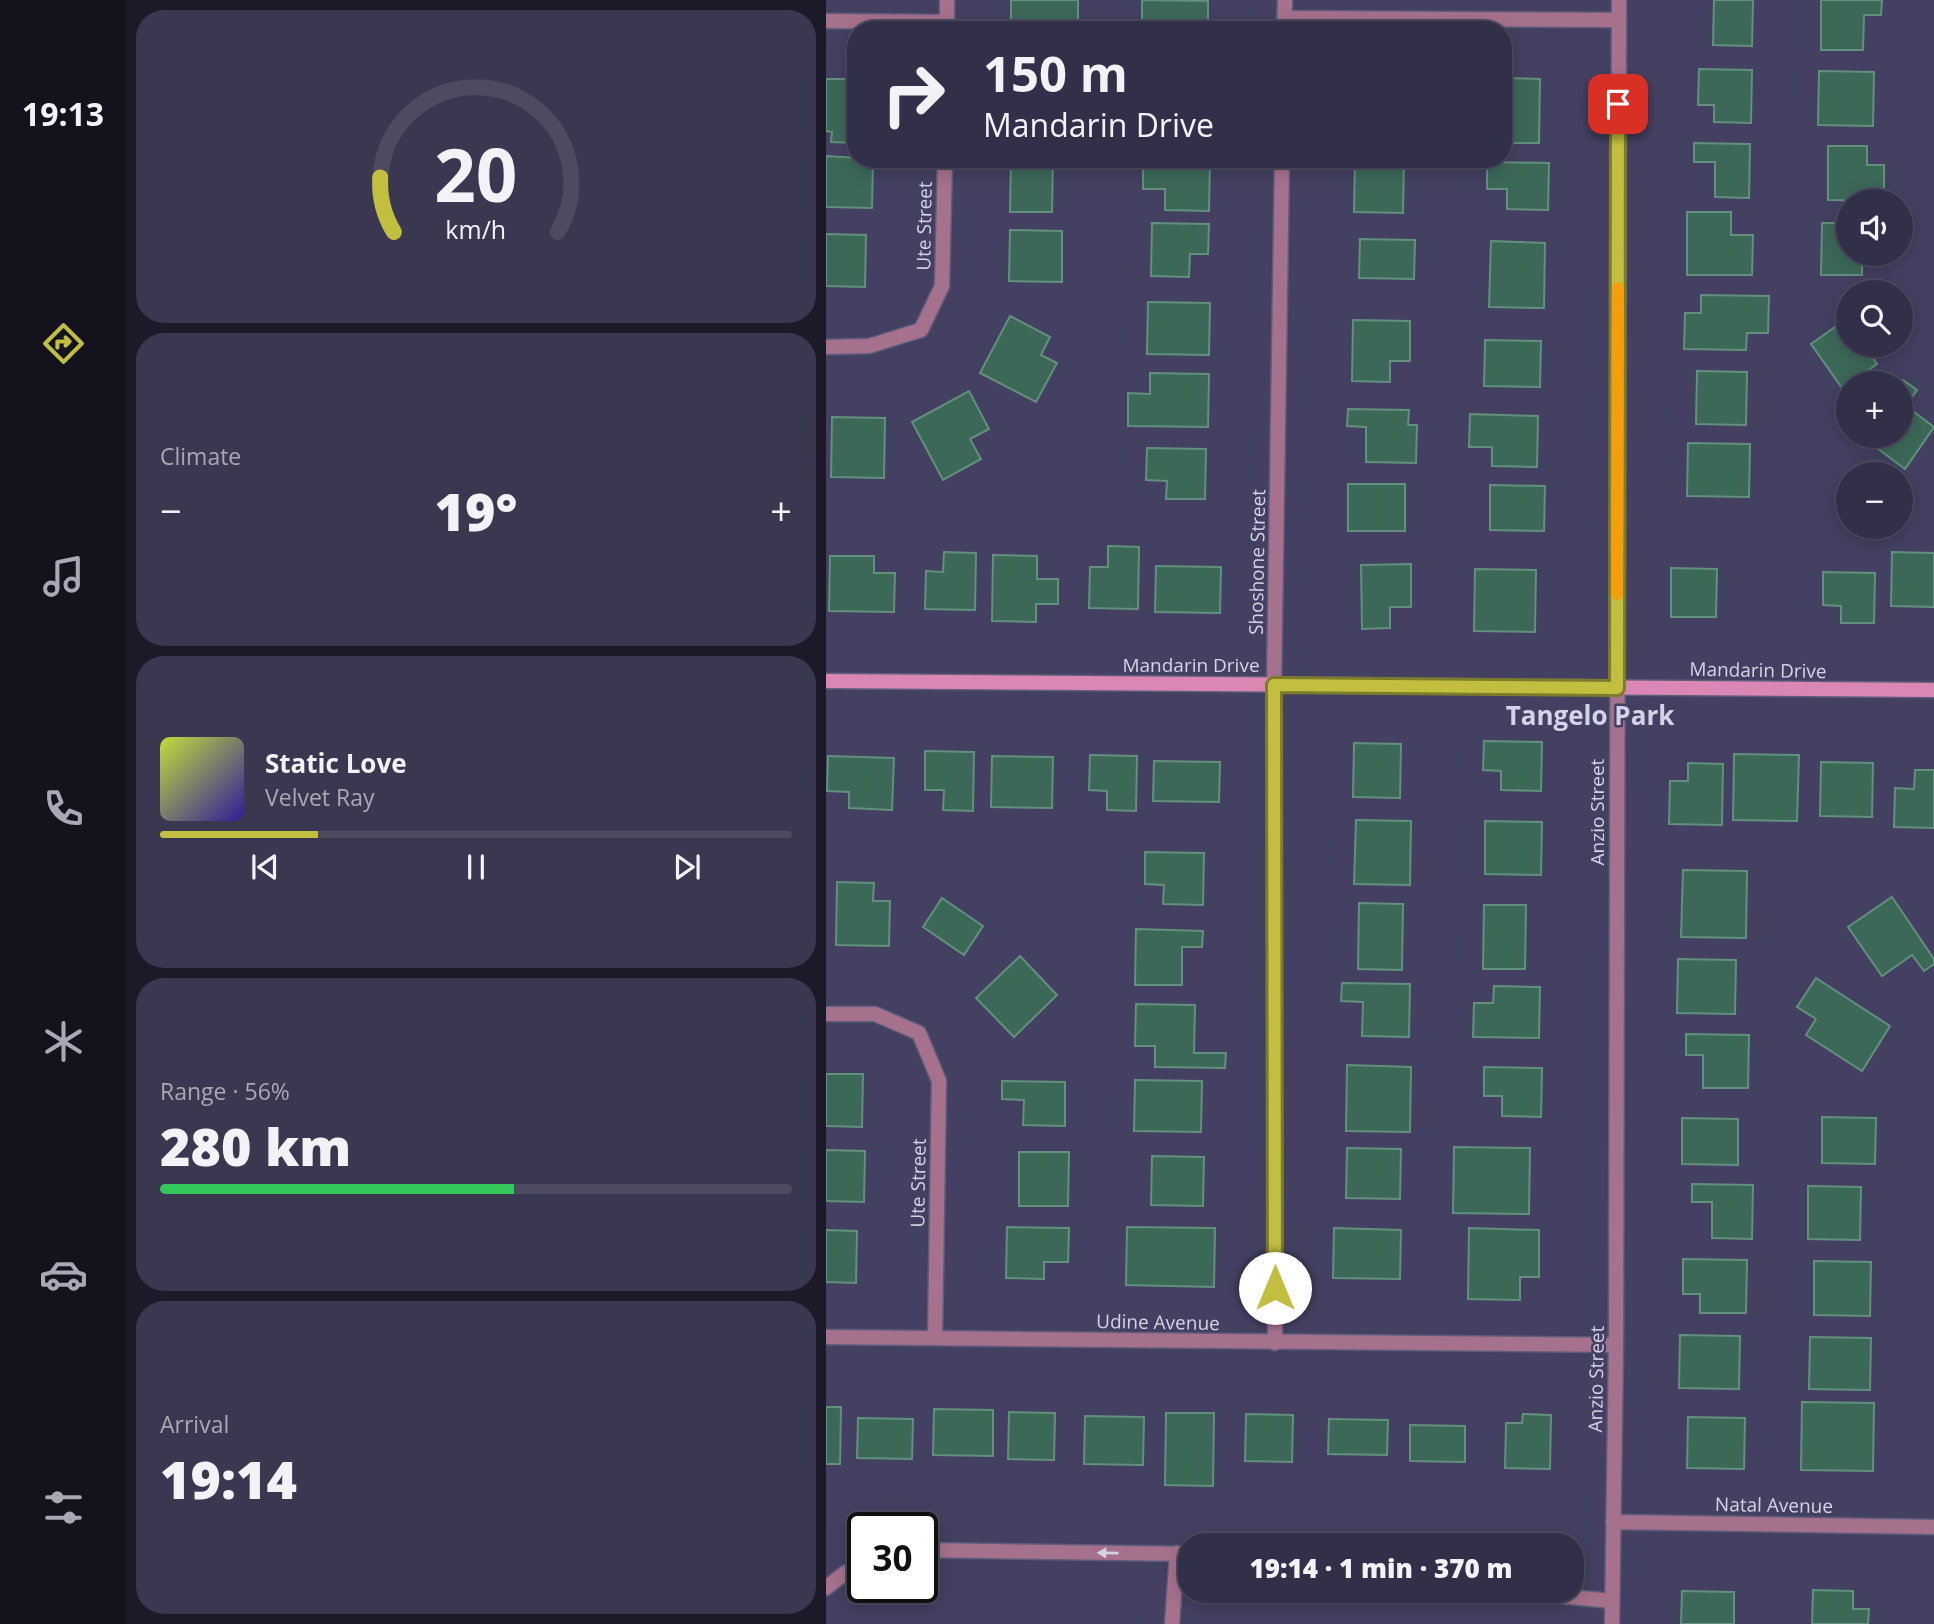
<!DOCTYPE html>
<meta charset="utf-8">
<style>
body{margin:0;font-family:"Open Sans",sans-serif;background:#3a3850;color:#f1f3f6;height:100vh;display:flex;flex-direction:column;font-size:26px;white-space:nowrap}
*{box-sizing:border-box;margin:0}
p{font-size:23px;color:#a8a9b4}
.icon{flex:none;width:38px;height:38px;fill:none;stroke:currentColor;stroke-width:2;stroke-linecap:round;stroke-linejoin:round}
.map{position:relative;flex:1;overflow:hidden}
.side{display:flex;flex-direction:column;gap:10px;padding:10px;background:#1c1a28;width:700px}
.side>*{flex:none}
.top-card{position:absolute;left:21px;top:21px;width:665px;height:147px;border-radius:28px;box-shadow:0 4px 18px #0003,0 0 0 2px #4d4b61;background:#323049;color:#f1f3f6;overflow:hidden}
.buttons{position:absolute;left:1010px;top:189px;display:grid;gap:14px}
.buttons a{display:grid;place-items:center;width:77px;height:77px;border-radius:50%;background:#323049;box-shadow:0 4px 18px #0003,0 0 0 2px #4d4b61;font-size:35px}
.speed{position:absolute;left:21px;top:1512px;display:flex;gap:14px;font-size:35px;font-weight:700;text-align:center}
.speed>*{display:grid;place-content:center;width:91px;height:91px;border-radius:50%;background:#323049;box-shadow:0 4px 18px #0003,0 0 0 2px #4d4b61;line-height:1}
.speed .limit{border:4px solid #111;border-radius:10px;background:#fff;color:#111}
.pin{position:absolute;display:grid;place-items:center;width:60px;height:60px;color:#fff;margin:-30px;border-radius:14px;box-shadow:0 4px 10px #0006}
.me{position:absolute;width:77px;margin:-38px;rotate:0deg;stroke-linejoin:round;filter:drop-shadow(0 0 5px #0008)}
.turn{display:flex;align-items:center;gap:24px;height:147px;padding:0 21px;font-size:32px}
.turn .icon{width:91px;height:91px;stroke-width:2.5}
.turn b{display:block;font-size:49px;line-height:60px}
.big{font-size:52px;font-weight:800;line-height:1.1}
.side .tile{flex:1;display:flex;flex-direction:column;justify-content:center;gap:10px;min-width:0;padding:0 24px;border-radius:28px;background:#3a3850}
.side .dial{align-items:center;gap:0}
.dial svg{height:182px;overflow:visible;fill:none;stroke:#4d4b61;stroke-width:7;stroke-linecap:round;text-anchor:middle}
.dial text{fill:#f1f3f6;stroke:none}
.song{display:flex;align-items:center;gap:21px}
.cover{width:84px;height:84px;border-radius:10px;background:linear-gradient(135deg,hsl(70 70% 55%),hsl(250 70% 35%))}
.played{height:7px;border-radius:4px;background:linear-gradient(90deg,#c1be40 25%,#4d4b61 25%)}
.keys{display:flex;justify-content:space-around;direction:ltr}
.heat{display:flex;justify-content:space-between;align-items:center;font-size:38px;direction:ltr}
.charge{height:10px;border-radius:5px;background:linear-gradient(90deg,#34c759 56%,#4d4b61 0)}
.trip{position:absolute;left:352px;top:1533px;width:406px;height:70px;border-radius:28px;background:#323049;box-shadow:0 4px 18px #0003,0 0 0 2px #4d4b61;font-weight:800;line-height:70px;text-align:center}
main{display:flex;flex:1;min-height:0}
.tab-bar{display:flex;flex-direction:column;width:126px;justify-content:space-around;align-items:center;background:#14131d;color:#a8a9b4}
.tab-bar .icon{width:49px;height:49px}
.tab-bar .current{color:#c1be40}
.tab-bar b{font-size:32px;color:#f1f3f6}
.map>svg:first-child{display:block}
.building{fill:#3c6858;stroke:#63907e;stroke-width:2}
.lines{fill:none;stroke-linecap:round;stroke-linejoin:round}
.lane-casing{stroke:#605d7c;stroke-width:17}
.street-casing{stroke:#605d7c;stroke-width:17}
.secondary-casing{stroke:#605d7c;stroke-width:17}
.lane{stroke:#a6718c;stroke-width:14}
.street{stroke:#a6718c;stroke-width:14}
.secondary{stroke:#db87b3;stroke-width:14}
.oneway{fill:#d4d3e7}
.route-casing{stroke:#7d7c2a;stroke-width:18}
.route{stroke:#c1be40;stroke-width:12}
.slow{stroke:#f59e0b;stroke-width:12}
.labels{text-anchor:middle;stroke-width:5;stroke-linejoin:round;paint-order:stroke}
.street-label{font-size:19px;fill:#d4d3e7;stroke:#434061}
.district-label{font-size:26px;font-weight:bold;fill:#d4d3e7;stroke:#434061}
</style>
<main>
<nav class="tab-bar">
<b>19:13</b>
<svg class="icon current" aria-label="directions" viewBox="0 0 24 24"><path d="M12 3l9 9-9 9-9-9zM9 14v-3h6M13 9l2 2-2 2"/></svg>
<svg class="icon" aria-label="music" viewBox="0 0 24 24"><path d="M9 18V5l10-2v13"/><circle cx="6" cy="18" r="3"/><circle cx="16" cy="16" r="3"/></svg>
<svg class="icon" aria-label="phone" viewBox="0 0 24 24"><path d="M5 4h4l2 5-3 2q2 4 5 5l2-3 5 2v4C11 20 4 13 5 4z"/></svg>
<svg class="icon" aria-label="climate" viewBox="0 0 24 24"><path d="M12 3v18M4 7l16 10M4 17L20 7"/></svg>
<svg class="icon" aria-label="car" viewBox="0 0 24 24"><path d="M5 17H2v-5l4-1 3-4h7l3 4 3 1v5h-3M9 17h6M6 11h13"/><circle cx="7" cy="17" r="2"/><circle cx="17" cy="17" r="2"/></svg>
<svg class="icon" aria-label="filters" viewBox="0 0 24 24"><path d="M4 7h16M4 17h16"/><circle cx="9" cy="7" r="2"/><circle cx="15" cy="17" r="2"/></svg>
</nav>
<section class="side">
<div class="tile dial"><svg viewBox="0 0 100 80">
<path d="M14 69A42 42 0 1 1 86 69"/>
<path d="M14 69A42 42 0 0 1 8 45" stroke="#c1be40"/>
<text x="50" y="56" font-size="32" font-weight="700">20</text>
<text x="50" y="72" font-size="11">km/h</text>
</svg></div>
<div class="tile"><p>Climate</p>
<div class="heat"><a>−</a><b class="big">19°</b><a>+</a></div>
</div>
<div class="tile">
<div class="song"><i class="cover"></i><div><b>Static Love</b><p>Velvet Ray</p></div></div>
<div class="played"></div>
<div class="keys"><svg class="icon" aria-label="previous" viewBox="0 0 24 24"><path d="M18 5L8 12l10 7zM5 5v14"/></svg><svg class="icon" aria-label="pause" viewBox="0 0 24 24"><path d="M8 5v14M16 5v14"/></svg><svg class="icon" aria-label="next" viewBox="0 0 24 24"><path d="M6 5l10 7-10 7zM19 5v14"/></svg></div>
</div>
<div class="tile"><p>Range · 56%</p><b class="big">280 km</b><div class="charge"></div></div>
<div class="tile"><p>Arrival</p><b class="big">19:14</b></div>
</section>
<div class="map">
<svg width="1108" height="1624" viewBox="0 0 1108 1624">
<rect width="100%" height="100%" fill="#434061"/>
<g class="building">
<rect x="185" y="0" width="67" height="30"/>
<polygon points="316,0 382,1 382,26 364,26 364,30 316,30"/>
<polygon points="888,0 927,0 926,46 887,45"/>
<polygon points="995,0 1056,0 1055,15 1038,15 1037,50 995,50"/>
<polygon points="873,69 926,70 925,123 888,122 888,105 872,105"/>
<polygon points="993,71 1048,72 1047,126 992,125"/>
<polygon points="677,78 714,79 713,143 677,143"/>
<polygon points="0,79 30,79 30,125 27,125 27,143 5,142 6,132 0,131"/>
<polygon points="868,143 924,144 923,198 889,197 889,162 868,162"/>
<polygon points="1002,146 1041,146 1041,165 1058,165 1058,201 1002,200"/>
<polygon points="0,156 47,159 46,208 0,207"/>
<polygon points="185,159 227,159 226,212 184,212"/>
<polygon points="317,159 384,159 383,211 339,210 339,189 317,189"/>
<polygon points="529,159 578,160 577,213 528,212"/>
<polygon points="661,162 723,163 722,210 681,209 681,189 661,189"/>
<polygon points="861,212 905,212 905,235 927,235 926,275 861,275"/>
<polygon points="326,223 383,224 382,254 364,254 363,277 325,276"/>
<polygon points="996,223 1022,223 1022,254 1036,254 1036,275 995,275"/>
<polygon points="184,230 236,231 236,282 183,281"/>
<polygon points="0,234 40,235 39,287 0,286"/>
<polygon points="534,239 589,240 588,279 533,278"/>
<polygon points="665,241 719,243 718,308 663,307"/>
<polygon points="875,295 943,296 942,333 921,333 920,350 858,349 859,313 875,313"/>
<polygon points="322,302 384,303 383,355 321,354"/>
<polygon points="184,316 224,337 215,355 231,363 210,402 154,373"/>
<polygon points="1022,318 1022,345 1038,345 1051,364 1016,388 985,344"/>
<polygon points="527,320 584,321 584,361 564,361 564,382 526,381"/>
<polygon points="659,340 715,341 714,387 658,386"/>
<polygon points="871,371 921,372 920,425 870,424"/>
<polygon points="324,373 383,374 382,427 302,426 302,393 324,394"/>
<polygon points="1077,380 1091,390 1080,406 1108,427 1079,469 1051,448 1059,436 1074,436 1074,384"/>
<polygon points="143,391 163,429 144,439 155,459 117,480 86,422"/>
<polygon points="522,409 583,410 582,425 591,425 590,463 540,462 540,427 521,426"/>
<polygon points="644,414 712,416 711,467 666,466 666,447 643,447"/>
<polygon points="6,417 59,418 58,478 5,477"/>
<polygon points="862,443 924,444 923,497 861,496"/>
<polygon points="321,448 380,449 379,499 340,499 341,481 320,480"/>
<rect x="522" y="484" width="57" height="47"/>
<polygon points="664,485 719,486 718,531 664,530"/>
<polygon points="282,546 313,547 312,609 263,608 264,567 282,567"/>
<polygon points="118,552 150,553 149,610 99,609 100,571 117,572"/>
<polygon points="1066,552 1108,553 1108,607 1065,606"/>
<polygon points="167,555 211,556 211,579 232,579 232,604 210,604 210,622 166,621"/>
<polygon points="4,556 48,556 48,573 69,573 68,612 3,611"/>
<polygon points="585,564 585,607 564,607 564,628 536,629 535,565"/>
<polygon points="330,566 395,567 394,613 329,612"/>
<polygon points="845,568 891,569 890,617 845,617"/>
<polygon points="649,569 710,570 709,632 648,631"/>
<polygon points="997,572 1049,573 1048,623 1015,623 1015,606 997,605"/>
<polygon points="658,741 716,742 715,791 675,790 675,771 657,770"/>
<polygon points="528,743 575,744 574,798 527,797"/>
<polygon points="99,751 148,752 147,811 117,810 118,790 99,790"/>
<polygon points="908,754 973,755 971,821 907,820"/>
<polygon points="264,755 311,756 310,811 281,810 281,791 263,790"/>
<polygon points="2,756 68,758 66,810 23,808 23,792 1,791"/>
<polygon points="166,756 227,757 226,808 165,807"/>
<polygon points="328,761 394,762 393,802 327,801"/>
<polygon points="995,762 1047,763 1046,817 994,816"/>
<polygon points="862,763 897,764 896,825 843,824 844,781 862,781"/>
<polygon points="1089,770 1108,770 1108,828 1068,827 1069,788 1088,789"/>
<polygon points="530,820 585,821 584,885 528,884"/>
<polygon points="659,821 716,822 715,875 659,874"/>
<polygon points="319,852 378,853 377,905 337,904 338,885 319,884"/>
<polygon points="857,870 921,871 920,938 855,937"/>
<polygon points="11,882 48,883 47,901 64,901 63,946 10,945"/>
<polygon points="1066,897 1108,959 1108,964 1098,971 1086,955 1056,976 1022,927"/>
<polygon points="116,898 157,926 138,955 97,927"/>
<polygon points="533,903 577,904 576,970 532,969"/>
<polygon points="658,905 700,905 699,969 657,969"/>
<polygon points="310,929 377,931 376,947 356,947 356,985 309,985"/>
<polygon points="194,956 231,995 188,1037 150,998"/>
<polygon points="852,959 910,960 909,1014 851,1013"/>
<polygon points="990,978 1064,1026 1036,1071 980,1035 990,1019 971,1007"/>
<polygon points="516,983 584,984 583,1037 536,1036 537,1002 515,1001"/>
<polygon points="668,986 714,987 713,1038 647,1037 648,1003 667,1003"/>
<polygon points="310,1004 369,1005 368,1053 400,1053 399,1068 329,1067 329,1046 309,1046"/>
<polygon points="860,1034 923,1035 922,1088 877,1088 877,1055 860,1055"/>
<polygon points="521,1065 585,1067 584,1132 520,1131"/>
<polygon points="658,1067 716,1068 715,1117 676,1116 676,1096 658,1096"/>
<polygon points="0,1074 37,1074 36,1127 0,1126"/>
<polygon points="309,1080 376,1081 375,1132 308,1131"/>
<polygon points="176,1081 239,1082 239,1126 197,1125 198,1100 176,1099"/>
<polygon points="996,1117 1050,1118 1049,1164 996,1163"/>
<polygon points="856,1118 912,1119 912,1165 856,1164"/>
<polygon points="628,1147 704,1148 703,1214 627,1213"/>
<polygon points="521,1148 575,1149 574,1199 520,1198"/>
<polygon points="0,1150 39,1151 38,1202 0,1201"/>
<polygon points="193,1152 243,1152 242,1206 193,1206"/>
<polygon points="326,1156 378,1157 377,1206 325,1205"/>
<polygon points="866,1184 927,1185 926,1239 886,1238 886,1202 866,1202"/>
<polygon points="982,1186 1035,1187 1034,1240 982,1239"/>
<polygon points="181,1227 243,1228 242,1262 218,1262 218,1279 180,1278"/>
<polygon points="301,1227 389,1228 388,1287 300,1285"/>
<polygon points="508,1228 575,1230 574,1279 507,1278"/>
<polygon points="643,1228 713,1230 713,1277 694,1277 694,1300 642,1299"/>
<polygon points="0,1230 31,1231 30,1283 0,1282"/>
<polygon points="857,1259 921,1260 920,1313 874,1313 874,1294 857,1294"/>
<polygon points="988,1261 1045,1262 1044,1316 988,1315"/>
<polygon points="854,1335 914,1336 913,1389 853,1388"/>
<polygon points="984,1337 1045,1338 1044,1390 983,1389"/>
<polygon points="976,1402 1048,1403 1047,1471 975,1470"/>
<polygon points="0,1407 15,1407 14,1464 0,1464"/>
<polygon points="108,1409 167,1410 167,1456 107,1455"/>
<polygon points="183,1412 229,1413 228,1460 182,1459"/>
<polygon points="340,1413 388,1413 387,1486 339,1485"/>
<polygon points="420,1414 467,1415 466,1462 419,1461"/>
<polygon points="697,1414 725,1415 724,1469 679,1468 680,1423 696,1423"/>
<polygon points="259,1416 318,1417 317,1465 258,1464"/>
<polygon points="862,1417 919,1418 918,1469 861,1468"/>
<polygon points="32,1418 87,1419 86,1459 31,1458"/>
<polygon points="503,1419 562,1420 561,1455 502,1454"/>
<polygon points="584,1425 639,1426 639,1462 584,1461"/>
<polygon points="987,1590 1027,1591 1027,1609 1043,1609 1042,1624 986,1624"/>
<polygon points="856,1591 908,1592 908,1624 855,1624"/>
</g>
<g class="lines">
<defs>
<g id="lane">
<polyline points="96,1550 364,1554"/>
<polyline points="0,1588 19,1573 37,1564"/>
<polyline points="681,1591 786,1601"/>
<polyline points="346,1624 351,1553"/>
</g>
<g id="street">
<polyline points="459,18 793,20"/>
<polyline points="0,21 121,22"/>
<polyline points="121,30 121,0"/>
<polyline points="458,30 459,0"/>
<polyline points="0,347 43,346 95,330 116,286 119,159"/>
<polyline points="0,1014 49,1014 93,1033 113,1081 109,1337"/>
<polyline points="0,1337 790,1345"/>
<polyline points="449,1343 448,685 456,159"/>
<polyline points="787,1522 1108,1527"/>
<polyline points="786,1624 790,1345 793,0"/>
</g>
<polyline id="secondary" points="0,681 1108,690"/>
</defs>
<use href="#lane" class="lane-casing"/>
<use href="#street" class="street-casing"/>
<use href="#secondary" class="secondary-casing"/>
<use href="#lane" class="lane"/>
<use href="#street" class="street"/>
<use href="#secondary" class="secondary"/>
</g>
<defs><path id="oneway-solid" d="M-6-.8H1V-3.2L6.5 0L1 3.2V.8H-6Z" transform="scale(1.75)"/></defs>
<use class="oneway" href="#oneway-solid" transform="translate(282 1553) rotate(-179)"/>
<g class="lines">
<defs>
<polyline id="route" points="449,1288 448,685 791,688 792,104"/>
</defs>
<use href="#route" class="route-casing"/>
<use href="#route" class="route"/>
<polyline class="slow" points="791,594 792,288"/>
</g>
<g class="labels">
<g class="street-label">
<text transform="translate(98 226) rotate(-89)" y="7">Ute Street</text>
<text transform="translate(431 562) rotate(-89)" y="7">Shoshone Street</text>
<text x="365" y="672">Mandarin Drive</text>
<text transform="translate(932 670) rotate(1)" y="7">Mandarin Drive</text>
<text transform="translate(771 812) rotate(-90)" y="7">Anzio Street</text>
<text transform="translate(92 1183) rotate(-89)" y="7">Ute Street</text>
<text transform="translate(332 1322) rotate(1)" y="7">Udine Avenue</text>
<text transform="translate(770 1379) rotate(-89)" y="7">Anzio Street</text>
<text transform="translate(948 1505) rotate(1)" y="7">Natal Avenue</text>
</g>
<g class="district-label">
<text x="764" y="725">Tangelo Park</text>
</g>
</g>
</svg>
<div class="buttons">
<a><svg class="icon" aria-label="sound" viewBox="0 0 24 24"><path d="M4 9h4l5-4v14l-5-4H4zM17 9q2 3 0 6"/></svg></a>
<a><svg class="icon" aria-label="search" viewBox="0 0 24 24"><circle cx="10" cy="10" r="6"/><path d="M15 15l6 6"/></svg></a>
<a>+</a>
<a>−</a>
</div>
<div class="speed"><div class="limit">30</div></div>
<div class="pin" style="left:792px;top:104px;background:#d93025"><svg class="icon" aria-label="arrive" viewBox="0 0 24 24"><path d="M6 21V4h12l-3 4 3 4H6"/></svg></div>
<svg class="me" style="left:449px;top:1288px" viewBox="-20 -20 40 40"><circle r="19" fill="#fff"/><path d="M0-13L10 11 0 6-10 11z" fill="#c1be40"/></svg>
<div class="trip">19:14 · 1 min · 370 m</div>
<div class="top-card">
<div class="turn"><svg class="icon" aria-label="right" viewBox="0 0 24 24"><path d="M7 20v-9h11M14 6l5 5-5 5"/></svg><div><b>150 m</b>Mandarin Drive</div></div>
</div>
</div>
</main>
